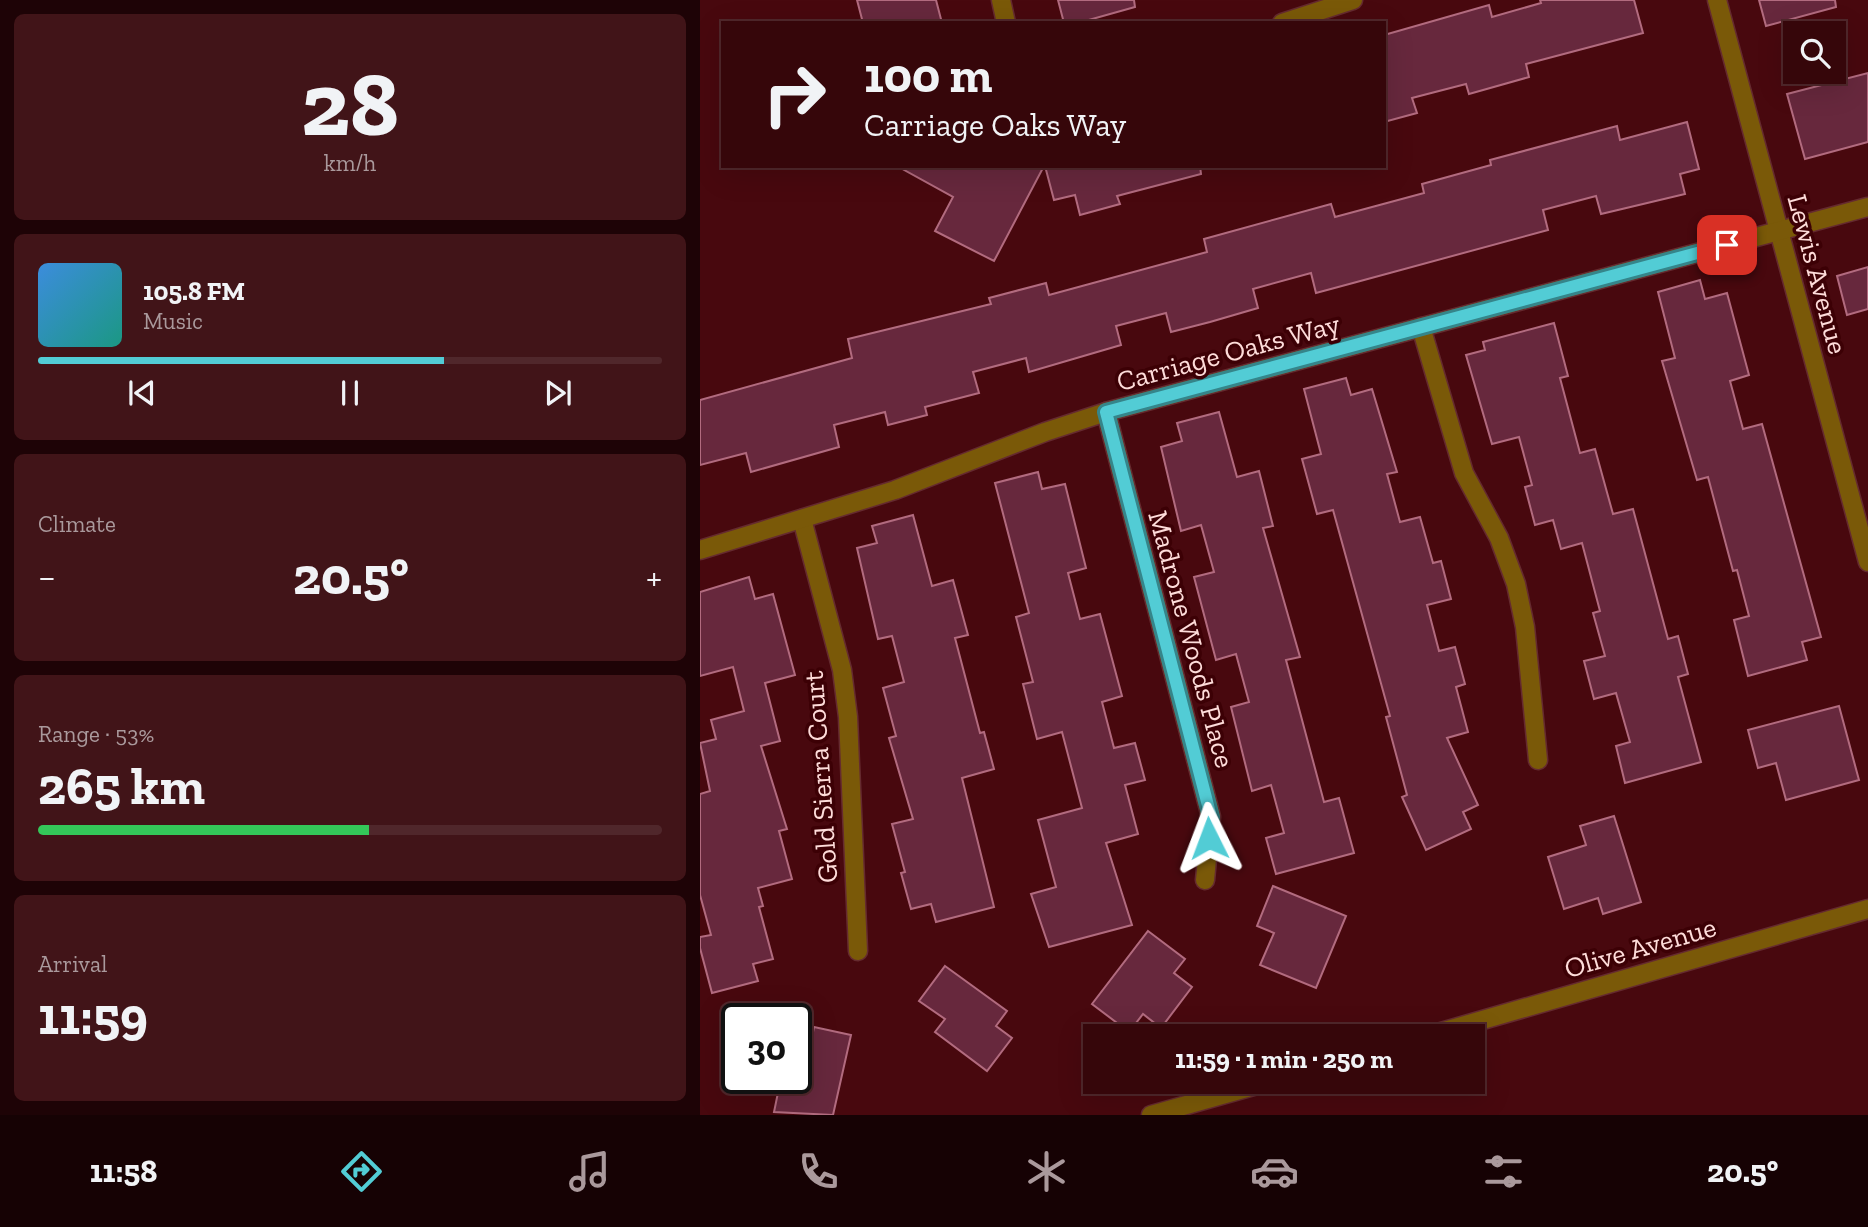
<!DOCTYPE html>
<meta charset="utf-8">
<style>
body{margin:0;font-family:"Zilla Slab",serif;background:#411418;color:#f1f3f6;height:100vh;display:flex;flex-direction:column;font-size:26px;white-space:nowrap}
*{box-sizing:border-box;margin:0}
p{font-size:23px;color:#aa999c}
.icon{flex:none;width:38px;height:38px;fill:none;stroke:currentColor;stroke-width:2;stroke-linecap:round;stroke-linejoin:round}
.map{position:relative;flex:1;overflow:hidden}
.side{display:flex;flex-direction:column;gap:14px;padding:14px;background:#1e0306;width:700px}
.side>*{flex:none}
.banner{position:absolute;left:21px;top:21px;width:665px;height:147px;border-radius:0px;box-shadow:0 7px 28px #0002,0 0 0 2px #50272b;background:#36060a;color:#f1f3f6;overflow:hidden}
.buttons{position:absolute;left:1083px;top:21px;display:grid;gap:14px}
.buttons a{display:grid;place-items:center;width:63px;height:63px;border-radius:0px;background:#36060a;box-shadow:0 7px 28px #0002,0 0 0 2px #50272b;font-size:35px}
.speed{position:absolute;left:21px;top:1003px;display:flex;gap:14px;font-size:35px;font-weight:700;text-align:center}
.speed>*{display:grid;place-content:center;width:91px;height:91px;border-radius:50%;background:#36060a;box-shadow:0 7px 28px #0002,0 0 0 2px #50272b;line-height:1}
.speed .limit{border:4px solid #111;border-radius:10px;background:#fff;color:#111}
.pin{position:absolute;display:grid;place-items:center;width:60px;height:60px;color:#fff;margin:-30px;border-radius:14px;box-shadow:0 4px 10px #0006}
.me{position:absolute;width:77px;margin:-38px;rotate:357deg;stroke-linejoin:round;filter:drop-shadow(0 0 5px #0008)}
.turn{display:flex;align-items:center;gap:24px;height:147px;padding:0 28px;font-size:32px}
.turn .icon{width:91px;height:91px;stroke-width:2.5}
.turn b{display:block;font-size:49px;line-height:60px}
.big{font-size:52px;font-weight:700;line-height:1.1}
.side .tile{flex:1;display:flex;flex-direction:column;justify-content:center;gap:10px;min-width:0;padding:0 24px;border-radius:10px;background:#411418}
.side .dial{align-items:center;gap:0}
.dial b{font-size:91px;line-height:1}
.song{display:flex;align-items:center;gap:21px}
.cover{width:84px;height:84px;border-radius:10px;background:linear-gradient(135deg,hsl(210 70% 55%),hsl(170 70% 35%))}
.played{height:7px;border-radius:4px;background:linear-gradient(90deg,#52ccd5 65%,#50272b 65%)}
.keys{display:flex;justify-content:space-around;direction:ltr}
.heat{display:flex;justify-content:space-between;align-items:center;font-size:38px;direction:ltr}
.charge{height:10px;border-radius:5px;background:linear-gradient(90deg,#34c759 53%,#50272b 0)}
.trip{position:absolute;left:383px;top:1024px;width:402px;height:70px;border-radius:0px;background:#36060a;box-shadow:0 7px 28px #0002,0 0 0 2px #50272b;font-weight:700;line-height:70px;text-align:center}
.dock{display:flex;height:112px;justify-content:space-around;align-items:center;background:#160204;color:#aa999c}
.dock .icon{width:49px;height:49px}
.dock .active{color:#52ccd5}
.dock b{font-size:32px;color:#f1f3f6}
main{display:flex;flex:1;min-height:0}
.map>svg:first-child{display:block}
.building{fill:#67283d;stroke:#b26b7f;stroke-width:2}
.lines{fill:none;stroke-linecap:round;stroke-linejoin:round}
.minor-casing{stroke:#652a2f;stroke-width:21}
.minor{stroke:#7a5908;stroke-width:18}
.route-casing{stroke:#35858a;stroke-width:18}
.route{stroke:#52ccd5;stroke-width:12}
.labels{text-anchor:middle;stroke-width:7;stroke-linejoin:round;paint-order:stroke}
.street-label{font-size:28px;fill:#fedcda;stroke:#3c0005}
</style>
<main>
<section class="side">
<div class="tile dial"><b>28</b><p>km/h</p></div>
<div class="tile">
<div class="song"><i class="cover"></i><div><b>105.8 FM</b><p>Music</p></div></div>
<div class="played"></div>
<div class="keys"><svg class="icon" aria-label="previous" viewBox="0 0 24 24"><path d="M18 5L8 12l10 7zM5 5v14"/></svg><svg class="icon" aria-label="pause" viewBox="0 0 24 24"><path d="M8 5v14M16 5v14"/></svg><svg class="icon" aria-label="next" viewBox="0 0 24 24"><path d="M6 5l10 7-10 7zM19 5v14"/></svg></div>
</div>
<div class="tile"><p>Climate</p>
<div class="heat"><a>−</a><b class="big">20.5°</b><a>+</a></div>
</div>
<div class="tile"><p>Range · 53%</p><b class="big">265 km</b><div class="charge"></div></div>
<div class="tile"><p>Arrival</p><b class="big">11:59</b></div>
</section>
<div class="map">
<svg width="1168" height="1115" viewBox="0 0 1168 1115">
<rect width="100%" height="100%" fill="#48080e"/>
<g class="building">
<polygon points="157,0 236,0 242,23 163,23"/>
<polygon points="358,0 434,0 435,7 378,23 364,23"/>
<polygon points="840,0 934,0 943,33 826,64 829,77 769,94 766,84 712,98 717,113 684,122 684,35 789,5 792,17 841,3"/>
<polygon points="1059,0 1135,0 1136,7 1066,26"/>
<polygon points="1168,73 1168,142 1105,159 1087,94"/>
<polygon points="987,122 999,169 980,174 985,194 901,214 896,196 843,210 848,230 653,283 616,293 611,273 553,289 558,308 510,322 471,332 466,313 416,326 421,345 329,372 326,358 273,372 279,393 225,407 227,415 188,425 185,412 134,425 139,447 51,472 46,453 0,465 0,400 152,358 148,339 291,304 289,298 346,283 349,295 507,252 504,239 631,204 635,217 724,193 722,184 791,165 790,160 917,126 920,140"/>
<polygon points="197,166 344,166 294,261 235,231 253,197"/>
<polygon points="345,166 500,166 501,174 417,196 420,204 380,215 375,195 354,200"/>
<polygon points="1168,267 1168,309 1147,315 1137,276"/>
<polygon points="1000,280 1005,299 1027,293 1049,375 1030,381 1043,429 1062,424 1121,637 1102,642 1107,660 1048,676 1034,620 1049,616 1037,570 1033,571 1008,477 997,480 962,361 975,358 958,292"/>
<polygon points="854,323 868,376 860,378 880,453 895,449 913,514 933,509 968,639 978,636 988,674 978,677 1001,762 925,783 916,746 930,742 916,693 894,699 884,661 905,656 893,613 900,611 882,543 861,549 853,520 835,525 825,487 832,485 819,437 792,444 766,355 785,350 783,342"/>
<polygon points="646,378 651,395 672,389 697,472 687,474 700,522 720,517 733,563 741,561 751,599 727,605 739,651 755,647 765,684 756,687 768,732 747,738 778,805 763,812 771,829 726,850 702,797 707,795 686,717 690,716 633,510 617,514 602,459 621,454 604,389"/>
<polygon points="519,412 537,477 559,471 573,526 563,528 600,657 586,660 624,802 639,798 654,853 576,874 566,838 584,833 571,785 552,791 531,707 549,702 536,654 516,660 494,577 514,572 501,525 481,531 461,447 482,441 477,423"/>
<polygon points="338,472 342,489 365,484 386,568 368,573 380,619 400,614 422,696 402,702 414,748 435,743 445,780 425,785 438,834 406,843 432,925 349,947 331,894 356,887 338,820 382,808 362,732 337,739 323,684 333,682 316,617 329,613 295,483"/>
<polygon points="213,515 232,586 253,580 268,635 255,638 280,733 284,732 294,769 262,778 294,907 236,922 231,904 211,909 201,873 205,872 192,824 213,819 189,738 196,736 183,688 204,682 192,636 178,639 157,548 177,543 172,526"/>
<polygon points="49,577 55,599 73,594 95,675 65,683 80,741 61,746 87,829 79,831 92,879 58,888 63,906 59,907 73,959 53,964 58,981 12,993 0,948 0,937 11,935 0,895 0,794 10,791 0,743 16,739 11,720 44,711 33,667 0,676 0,592"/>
<polygon points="1139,706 1159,780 1086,800 1076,763 1058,768 1048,730"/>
<polygon points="914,816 941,902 903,914 898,898 864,909 848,857 886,845 880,826"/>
<polygon points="573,886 646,916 616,988 560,965 574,933 557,926"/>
<polygon points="448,931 485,959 474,973 492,987 461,1028 443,1014 429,1032 392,1004"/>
<polygon points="245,966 307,1011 296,1026 312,1038 287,1071 235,1032 245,1019 219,1001"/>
<polygon points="114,1027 151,1035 133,1115 74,1112 81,1078 96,1078 96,1050 109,1052"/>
</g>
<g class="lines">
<defs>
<g id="minor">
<polyline points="301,0 306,23"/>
<polyline points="1017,0 1168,562"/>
<polyline points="582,23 653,0"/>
<polyline points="721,327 764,473 799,538 816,584 825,627 838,760"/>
<polyline points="406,412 511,817 505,880"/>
<polyline points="102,519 142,670 148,717 158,951"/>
<polyline points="0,550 195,490 345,432 406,412 1168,207"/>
<polyline points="727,1036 1168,909"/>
<polyline points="451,1115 568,1082"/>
</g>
</defs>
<use href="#minor" class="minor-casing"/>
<use href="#minor" class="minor"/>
</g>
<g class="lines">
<defs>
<polyline id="route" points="509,838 511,817 406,412 1027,245"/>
</defs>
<use href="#route" class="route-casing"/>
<use href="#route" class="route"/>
</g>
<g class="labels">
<g class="street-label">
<text transform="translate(1118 274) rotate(75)" y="10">Lewis Avenue</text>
<text transform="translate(528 352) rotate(-15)" y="10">Carriage Oaks Way</text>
<text transform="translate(492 639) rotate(75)" y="10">Madrone Woods Place</text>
<text transform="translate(120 777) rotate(-94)" y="10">Gold Sierra Court</text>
<text transform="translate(940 947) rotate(-16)" y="10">Olive Avenue</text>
</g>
</g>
</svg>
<div class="buttons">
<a><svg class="icon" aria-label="search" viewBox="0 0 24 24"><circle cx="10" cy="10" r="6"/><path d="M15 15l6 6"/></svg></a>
</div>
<div class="speed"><div class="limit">30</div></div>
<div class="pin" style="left:1027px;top:245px;background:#d93025"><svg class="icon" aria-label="arrive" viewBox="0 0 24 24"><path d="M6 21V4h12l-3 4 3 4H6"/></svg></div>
<svg class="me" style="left:509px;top:838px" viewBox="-20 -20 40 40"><path d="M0-17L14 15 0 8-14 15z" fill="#52ccd5" stroke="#fff" stroke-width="4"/></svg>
<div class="trip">11:59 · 1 min · 250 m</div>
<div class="banner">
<div class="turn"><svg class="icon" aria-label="right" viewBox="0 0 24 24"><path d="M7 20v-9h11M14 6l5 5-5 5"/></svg><div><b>100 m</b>Carriage Oaks Way</div></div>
</div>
</div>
</main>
<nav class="dock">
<b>11:58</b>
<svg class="icon active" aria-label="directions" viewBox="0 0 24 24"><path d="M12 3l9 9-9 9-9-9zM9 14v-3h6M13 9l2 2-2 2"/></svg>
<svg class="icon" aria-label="music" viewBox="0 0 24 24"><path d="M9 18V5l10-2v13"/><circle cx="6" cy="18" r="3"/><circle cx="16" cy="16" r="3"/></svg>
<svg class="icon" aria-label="phone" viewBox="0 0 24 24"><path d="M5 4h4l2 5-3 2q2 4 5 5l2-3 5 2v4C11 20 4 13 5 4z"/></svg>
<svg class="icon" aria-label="climate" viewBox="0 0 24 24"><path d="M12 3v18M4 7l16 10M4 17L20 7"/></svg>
<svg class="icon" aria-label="car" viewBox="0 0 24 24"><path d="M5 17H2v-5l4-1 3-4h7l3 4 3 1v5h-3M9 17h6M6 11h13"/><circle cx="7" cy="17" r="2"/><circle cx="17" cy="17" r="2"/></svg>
<svg class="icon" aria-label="filters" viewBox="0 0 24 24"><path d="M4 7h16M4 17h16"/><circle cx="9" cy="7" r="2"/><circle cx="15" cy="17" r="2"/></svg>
<b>20.5°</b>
</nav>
